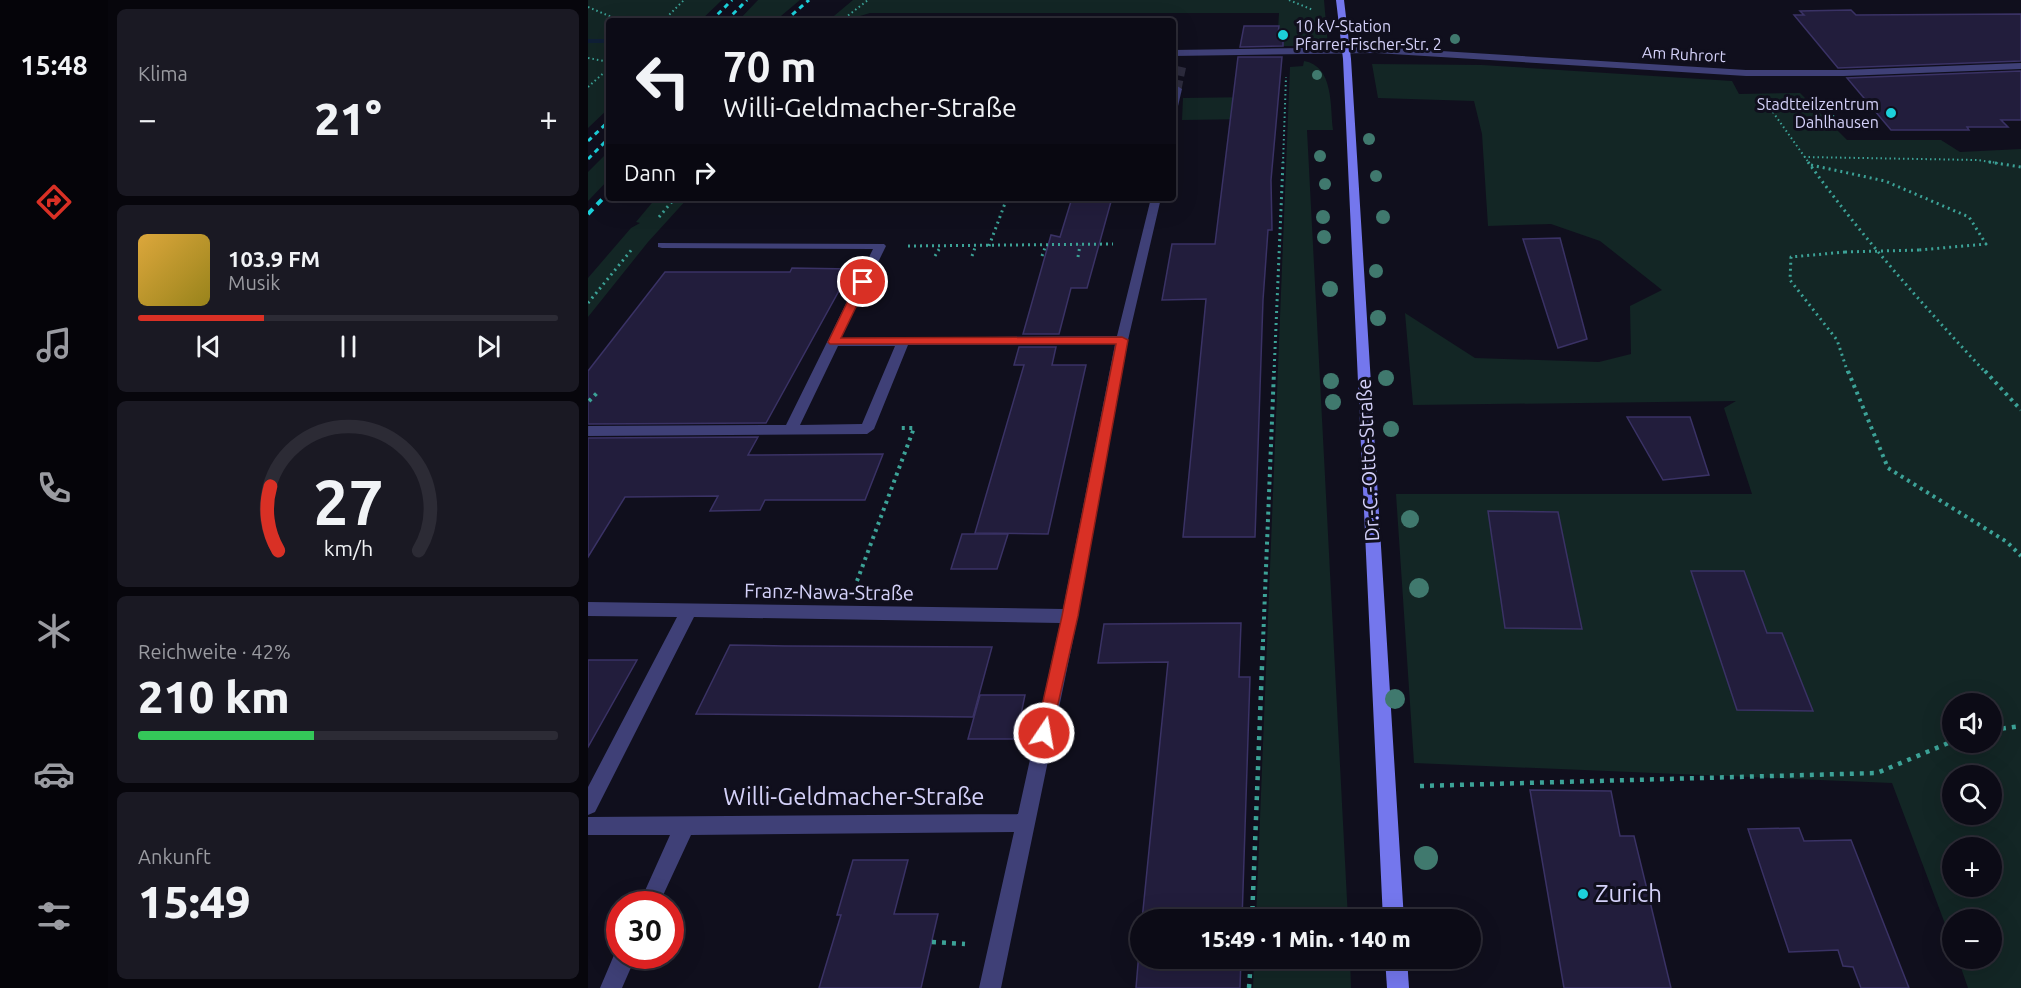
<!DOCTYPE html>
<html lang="de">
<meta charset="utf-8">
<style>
body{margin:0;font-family:Ubuntu,sans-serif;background:#1a1923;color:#f1f3f6;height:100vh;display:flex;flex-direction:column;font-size:22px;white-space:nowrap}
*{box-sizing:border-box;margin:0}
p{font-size:20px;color:#9a9ba1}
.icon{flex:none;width:33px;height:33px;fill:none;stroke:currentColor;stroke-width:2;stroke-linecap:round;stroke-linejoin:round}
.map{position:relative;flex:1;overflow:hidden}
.drawer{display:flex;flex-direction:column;gap:9px;padding:9px;background:#07060c;width:480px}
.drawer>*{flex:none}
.banner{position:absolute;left:18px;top:18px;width:570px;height:183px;border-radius:6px;box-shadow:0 6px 24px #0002,0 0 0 2px #2c2b35;background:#0c0b16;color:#f1f3f6;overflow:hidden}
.controls{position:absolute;left:1354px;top:693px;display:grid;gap:12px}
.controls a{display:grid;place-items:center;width:60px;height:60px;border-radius:50%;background:#0c0b16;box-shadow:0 6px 24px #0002,0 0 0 2px #2c2b35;font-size:30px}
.speed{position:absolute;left:18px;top:891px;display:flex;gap:12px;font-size:30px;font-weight:700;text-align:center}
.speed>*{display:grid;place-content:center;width:78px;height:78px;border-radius:50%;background:#0c0b16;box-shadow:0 6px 24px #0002,0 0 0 2px #2c2b35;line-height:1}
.speed .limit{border:9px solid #d22;background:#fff;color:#111}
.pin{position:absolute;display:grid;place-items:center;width:51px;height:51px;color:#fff;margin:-26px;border:3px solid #fff;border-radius:50%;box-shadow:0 2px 6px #0007}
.me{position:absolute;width:66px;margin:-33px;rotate:12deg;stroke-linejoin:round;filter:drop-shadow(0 0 4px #0008)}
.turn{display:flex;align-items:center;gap:21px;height:126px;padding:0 18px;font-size:27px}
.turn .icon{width:78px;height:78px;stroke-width:2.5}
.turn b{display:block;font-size:42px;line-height:51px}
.then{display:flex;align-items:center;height:57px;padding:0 18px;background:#0003;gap:12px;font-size:22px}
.big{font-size:45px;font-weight:800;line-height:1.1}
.drawer .card{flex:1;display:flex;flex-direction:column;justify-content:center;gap:9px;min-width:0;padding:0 21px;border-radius:9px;background:#1a1923}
.drawer .dial{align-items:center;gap:0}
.dial svg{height:156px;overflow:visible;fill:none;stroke:#2c2b35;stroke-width:7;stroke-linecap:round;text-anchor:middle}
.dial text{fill:#f1f3f6;stroke:none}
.song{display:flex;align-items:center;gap:18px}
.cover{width:72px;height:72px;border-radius:9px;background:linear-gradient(135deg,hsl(40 70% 55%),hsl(50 70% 35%))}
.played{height:6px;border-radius:3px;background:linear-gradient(90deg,#d93025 30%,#2c2b35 30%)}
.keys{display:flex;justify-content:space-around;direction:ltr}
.heat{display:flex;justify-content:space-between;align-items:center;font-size:33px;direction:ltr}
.charge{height:9px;border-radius:4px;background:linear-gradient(90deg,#34c759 42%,#2c2b35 0)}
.trip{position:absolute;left:542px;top:909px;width:351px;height:60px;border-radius:30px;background:#0c0b16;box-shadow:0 6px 24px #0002,0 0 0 2px #2c2b35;font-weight:800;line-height:60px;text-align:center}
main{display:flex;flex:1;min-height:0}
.dock{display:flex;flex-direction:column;width:108px;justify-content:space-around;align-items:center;background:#050409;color:#9a9ba1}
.dock .icon{width:42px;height:42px}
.dock .active{color:#d93025}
.dock b{font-size:27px;color:#f1f3f6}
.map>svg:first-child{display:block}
.green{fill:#132625;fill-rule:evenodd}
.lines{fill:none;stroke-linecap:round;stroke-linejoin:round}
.stream{fill:#0f1f36;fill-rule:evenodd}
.building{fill:#221d3c;stroke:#3a3265;stroke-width:1.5}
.street-tunnel{stroke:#2d2c3e;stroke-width:9;stroke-dasharray:9 4.5;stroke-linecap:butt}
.path-far3{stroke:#3ca297;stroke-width:2;stroke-dasharray:1.5 3;stroke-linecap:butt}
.path-far2{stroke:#3ca297;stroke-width:3;stroke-dasharray:2 4;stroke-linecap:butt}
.path-far1{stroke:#3ca297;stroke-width:4;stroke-dasharray:3 4.5;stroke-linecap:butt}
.path{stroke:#3ca297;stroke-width:4.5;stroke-dasharray:4 6;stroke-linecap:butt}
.street{fill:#3f4077;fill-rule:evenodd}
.secondary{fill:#7477ed;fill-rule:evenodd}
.rail-far1{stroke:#1cd0da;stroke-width:3;stroke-dasharray:5 4.5;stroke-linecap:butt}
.rail{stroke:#1cd0da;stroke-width:4;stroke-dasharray:7 6;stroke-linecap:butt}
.path-bridge{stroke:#3ca297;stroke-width:3;stroke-dasharray:2 4;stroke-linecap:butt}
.tree{fill:#40796e}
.route{fill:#d93025;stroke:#8d1f18;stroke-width:1.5}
.poi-dot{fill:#1cd0da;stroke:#100f1d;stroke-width:2}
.labels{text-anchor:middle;stroke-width:6;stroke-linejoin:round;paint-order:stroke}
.far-poi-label{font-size:16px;fill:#d4d1f9;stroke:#100f1d;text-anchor:start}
.far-street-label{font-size:16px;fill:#d4d1f9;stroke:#100f1d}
.street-label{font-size:20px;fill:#d4d1f9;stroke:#100f1d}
.near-street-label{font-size:24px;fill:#d4d1f9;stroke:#100f1d}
.near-poi-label{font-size:24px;fill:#d4d1f9;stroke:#100f1d;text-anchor:start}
</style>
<main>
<nav class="dock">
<b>15:48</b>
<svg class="icon active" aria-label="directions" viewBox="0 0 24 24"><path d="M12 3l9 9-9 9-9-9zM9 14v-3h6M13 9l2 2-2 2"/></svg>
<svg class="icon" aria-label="music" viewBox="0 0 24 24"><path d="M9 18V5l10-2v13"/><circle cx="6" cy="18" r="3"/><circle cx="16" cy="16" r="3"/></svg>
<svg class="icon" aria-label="phone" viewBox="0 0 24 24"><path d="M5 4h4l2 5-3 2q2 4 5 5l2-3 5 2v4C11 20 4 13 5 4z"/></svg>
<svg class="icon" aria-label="climate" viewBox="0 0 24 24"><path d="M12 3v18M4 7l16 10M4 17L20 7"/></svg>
<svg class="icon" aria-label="car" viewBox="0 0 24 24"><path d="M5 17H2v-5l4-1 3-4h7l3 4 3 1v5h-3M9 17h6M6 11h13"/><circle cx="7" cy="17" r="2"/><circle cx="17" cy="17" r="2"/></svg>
<svg class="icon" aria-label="filters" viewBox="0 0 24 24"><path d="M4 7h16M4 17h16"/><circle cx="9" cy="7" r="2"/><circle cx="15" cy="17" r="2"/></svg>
</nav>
<section class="drawer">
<div class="card"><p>Klima</p>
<div class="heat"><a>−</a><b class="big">21°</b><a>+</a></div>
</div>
<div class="card">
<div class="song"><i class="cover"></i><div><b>103.9 FM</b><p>Musik</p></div></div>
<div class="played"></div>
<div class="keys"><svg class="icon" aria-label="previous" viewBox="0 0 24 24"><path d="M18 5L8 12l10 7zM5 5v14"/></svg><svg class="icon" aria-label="pause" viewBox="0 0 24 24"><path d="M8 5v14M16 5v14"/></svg><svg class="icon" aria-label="next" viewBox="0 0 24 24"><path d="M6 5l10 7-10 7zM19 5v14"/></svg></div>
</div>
<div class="card dial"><svg viewBox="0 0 100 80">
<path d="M14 69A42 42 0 1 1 86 69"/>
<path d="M14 69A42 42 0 0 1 10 36" stroke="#d93025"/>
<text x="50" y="56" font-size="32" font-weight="700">27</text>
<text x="50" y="72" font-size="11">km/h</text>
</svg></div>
<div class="card"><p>Reichweite · 42%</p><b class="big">210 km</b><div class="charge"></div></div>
<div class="card"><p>Ankunft</p><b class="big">15:49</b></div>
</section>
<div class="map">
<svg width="1433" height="988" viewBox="0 0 1433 988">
<rect width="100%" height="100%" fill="#100f1d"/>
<g class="green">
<polygon points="0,0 134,0 112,21 21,21 21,108 0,128"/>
<polygon points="170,0 212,0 187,21 150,21"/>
<polygon points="265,0 736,0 740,46 689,46 691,13 282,13 272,16 267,21 240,21"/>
<path d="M 716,61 C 746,66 742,106 745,130 L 719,130 L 760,919 L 668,919 L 702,67 L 715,66 Z"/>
<path d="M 784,64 L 894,65 L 1144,81 L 1151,94 L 1212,93 L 1259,140 L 1353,140 L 1372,152 L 1433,149 L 1433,988 L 1380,988 L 1370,959 L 1404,958 L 1404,920 L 1365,920 L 1365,945 L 1304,783 L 826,763 L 808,494 L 1164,494 L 1136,408 L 1148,401 L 825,405 L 817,313 L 887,358 L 1011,362 L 1043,354 L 1042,306 L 1074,290 L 1012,241 L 963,224 L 900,226 L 894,134 L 886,101 L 790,98 ZM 1365,704 L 1404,704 L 1404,742 L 1365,742 ZM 1365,776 L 1404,776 L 1404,814 L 1365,814 ZM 1365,848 L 1404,848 L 1404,886 L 1365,886 Z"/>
<polygon points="666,97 665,119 594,120 595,98"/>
<polygon points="21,151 21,179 0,201 0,172"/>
<polygon points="68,198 100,198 60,242 0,317 0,278 43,228 52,223 48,222"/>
<polygon points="666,959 762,959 763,988 665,988"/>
</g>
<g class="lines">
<polygon class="stream" points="0,39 15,39 19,41 15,43 0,43"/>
</g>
<g class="building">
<polygon points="1263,10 1268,15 1433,14 1433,61 1250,68 1206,15 1216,15 1212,11"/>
<polygon points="656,26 691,26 690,33 695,33 695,46 652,47"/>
<polygon points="650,57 694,57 683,180 684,230 680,230 675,300 667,537 595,537 618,299 574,300 584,244 627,244"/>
<polygon points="1433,71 1433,120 1413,120 1420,127 1379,127 1381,130 1303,130 1259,78"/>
<polygon points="484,198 524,198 499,288 483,288 471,334 435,334 463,235 472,237"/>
<polygon points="972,238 999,339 970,348 935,239"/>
<polygon points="204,268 263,269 178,423 0,424 0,371 77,272 202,272"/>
<polygon points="431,347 468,347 464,365 498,365 460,534 387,533 436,365 426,365"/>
<polygon points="1039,417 1102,417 1121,475 1075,480"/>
<polygon points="170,437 160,455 295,454 277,500 177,500 172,510 122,511 130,496 37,497 0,557 0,438"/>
<polygon points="900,511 970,512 994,629 917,628"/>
<polygon points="374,534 420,534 409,569 363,569"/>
<polygon points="1103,571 1156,571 1179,633 1194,633 1225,711 1149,710"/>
<polygon points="653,623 651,677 662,677 654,920 554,920 580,662 510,663 516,624"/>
<polygon points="142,645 197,646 404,647 385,717 108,714"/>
<polygon points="0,660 49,660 0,747"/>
<polygon points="392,695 437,695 428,739 380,739"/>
<polygon points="942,790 1023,791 1032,836 1046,836 1083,988 976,988"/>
<polygon points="1211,828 1216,841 1263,840 1321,988 1273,988 1265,967 1255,966 1250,950 1201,952 1160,829"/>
<polygon points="265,860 320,860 306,914 350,914 333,988 231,988 253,915 249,915"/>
<polygon points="552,940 552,958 653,958 652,988 548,988"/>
</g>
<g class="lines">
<polyline class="street-tunnel" points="589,89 594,65"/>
<g class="path-far3">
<polyline points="701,0 725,10"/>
<polyline points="0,7 33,21"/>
<polyline points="75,21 96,0"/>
<polyline points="253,21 280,0"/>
<polyline points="0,58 21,62"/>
<polyline points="0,87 21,68"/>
<polyline points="1177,101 1221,163"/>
<polyline points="1233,102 1254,126 1281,128"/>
<polyline points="1216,157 1389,160 1410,163"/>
<polyline points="695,163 698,77"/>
</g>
<g class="path-far2">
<path d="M 1220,162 C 1274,237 1335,305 1398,373"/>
<polyline points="1401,162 1433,167"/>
<polyline points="1223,165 1297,181 1381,217 1398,244 1331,250"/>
<polyline points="71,217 87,198"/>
<polyline points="320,246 525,244"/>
<polyline points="401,246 419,198"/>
<polyline points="1257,252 1203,257 1202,280 1249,340 1260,373"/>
<polyline points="347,256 353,246"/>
<polyline points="384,256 388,245"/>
<polyline points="454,256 458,245"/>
<polyline points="490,257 492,245"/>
<polyline points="0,303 45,248"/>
<polyline points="686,373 695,162"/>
</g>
<g class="path-far1">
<polyline points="1260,371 1300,468 1419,542 1433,556"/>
<polyline points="1397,371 1433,410"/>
<polyline points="1,401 9,393"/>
<polyline points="269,581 326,428 311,428"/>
<polyline points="675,642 686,371"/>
</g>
<g class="path">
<polyline points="1404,730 1433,726"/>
<polyline points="832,786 1289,773 1365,741"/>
<polyline points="664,920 675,641"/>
<polyline points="344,942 377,944"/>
<polyline points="661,988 663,958"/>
</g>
<g class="street">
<polygon points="788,47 1158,70 1256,70 1433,63 1433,69 1256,76 1158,76 788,53 585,56 585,50"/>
<polygon points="589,86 594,89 590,106 585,109 585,88"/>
<path d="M 563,198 L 573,198 L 540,340 L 490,616 L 413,988 L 391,988 L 426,832 L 103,835 L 71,904 L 51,904 L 82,835 L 0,835 L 0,817 L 430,814 L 472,623 L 106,617 L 7,812 L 0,815 L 0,787 L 89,617 L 0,616 L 0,602 L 475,609 L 527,344 L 320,345 L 286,429 L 279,434 L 0,436 L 0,426 L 198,425 L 285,249 L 74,248 L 70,247 L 70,243 L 296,244 L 298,246 L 253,338 L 529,336 ZM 250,346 L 307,346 L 274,424 L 212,425 Z"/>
<polygon points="29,948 32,948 32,956 48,956 34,988 12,988"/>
</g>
<g class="secondary">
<polygon points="748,0 756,0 763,59 816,920 795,920 755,59"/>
<polygon points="797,958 819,958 821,988 799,988"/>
</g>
<g class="rail-far1">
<polyline points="123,21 144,0"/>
<polyline points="138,21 159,0"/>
<polyline points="197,21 221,0"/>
<polyline points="0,141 21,121"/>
<polyline points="0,159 21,138"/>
</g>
<polyline class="rail" points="0,214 21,192"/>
<polyline class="path-bridge" points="1257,252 1331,250"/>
</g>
<g class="tree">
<circle cx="867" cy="39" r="5"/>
<circle cx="729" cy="75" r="5"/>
<circle cx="781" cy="139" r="6"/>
<circle cx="732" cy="156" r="6"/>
<circle cx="788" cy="176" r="6"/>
<circle cx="737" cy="184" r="6"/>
<circle cx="735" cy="217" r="7"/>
<circle cx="795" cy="217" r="7"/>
<circle cx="736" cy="237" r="7"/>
<circle cx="788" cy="271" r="7"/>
<circle cx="742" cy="289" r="8"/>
<circle cx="790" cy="318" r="8"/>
<circle cx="798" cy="378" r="8"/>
<circle cx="743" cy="381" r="8"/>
<circle cx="745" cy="402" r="8"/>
<circle cx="803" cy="429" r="8"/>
<circle cx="822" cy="519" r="9"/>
<circle cx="831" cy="588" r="10"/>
<circle cx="807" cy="699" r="10"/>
<circle cx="838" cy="858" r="12"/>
</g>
<polygon class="route" points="275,279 280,282 253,338 534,337 540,340 490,616 462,739 456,741 450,739 448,733 474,616 528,344 242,344 240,342 269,282"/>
<g class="poi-dot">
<circle cx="695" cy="35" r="6"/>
<circle cx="1303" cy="113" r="6"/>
<circle cx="995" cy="894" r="6"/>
</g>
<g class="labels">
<g class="far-poi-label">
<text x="707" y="32">10 kV-Station<tspan x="707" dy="18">Pfarrer-Fischer-Str. 2</tspan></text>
<text x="1291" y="110" text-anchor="end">Stadtteilzentrum<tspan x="1291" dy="18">Dahlhausen</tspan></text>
</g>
<g class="far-street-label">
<text transform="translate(1096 54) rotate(3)" y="6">Am Ruhrort</text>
</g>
<g class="street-label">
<text transform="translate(780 460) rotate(-93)" y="7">Dr.-C.-Otto-Straße</text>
<text transform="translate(241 592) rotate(1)" y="7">Franz-Nawa-Straße</text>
</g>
<g class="near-street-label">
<text x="266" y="805">Willi-Geldmacher-Straße</text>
</g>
<g class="near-poi-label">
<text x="1007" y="902">Zurich</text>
</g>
</g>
</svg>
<div class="controls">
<a><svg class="icon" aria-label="sound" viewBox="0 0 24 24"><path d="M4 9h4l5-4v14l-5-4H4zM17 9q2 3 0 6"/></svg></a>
<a><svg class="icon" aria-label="search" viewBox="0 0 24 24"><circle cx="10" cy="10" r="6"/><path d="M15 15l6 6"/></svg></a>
<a>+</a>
<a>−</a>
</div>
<div class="speed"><div class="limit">30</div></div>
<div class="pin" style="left:275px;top:282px;background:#d93025"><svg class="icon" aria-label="arrive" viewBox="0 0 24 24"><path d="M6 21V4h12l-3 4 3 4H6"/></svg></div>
<svg class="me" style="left:456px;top:733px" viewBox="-20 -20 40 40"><circle r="17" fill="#d93025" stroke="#fff" stroke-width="3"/><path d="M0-11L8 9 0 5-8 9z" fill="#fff"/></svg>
<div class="trip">15:49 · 1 Min. · 140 m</div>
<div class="banner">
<div class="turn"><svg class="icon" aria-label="left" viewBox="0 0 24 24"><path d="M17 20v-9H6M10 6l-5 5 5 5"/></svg><div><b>70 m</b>Willi-Geldmacher-Straße</div></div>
<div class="then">Dann<svg class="icon" aria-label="right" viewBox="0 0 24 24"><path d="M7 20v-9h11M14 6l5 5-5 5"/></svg></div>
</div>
</div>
</main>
